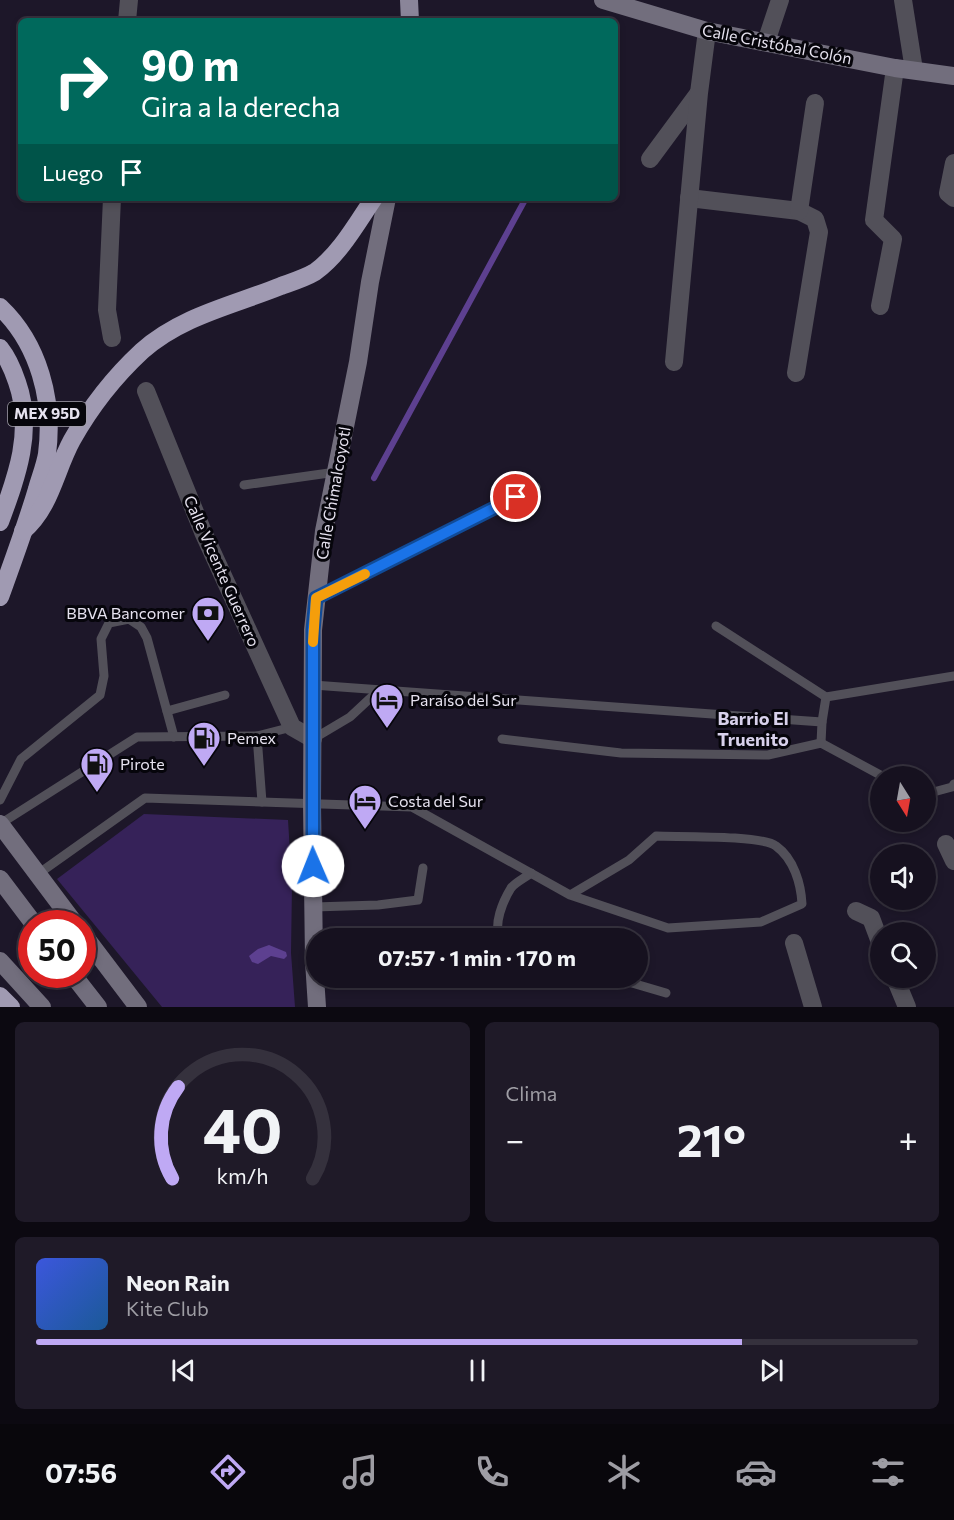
<!DOCTYPE html>
<html lang="es">
<meta charset="utf-8">
<style>
body{margin:0;font-family:Commissioner,sans-serif;background:#1f1a28;color:#f1f3f6;height:100vh;display:flex;flex-direction:column;font-size:22px;white-space:nowrap}
*{box-sizing:border-box;margin:0}
p{font-size:20px;color:#9e9da4}
.icon{flex:none;width:33px;height:33px;fill:none;stroke:currentColor;stroke-width:2;stroke-linecap:round;stroke-linejoin:round}
.map{position:relative;height:1007px;overflow:hidden}
.panel{display:flex;flex-direction:column;gap:15px;padding:15px;background:#0c0911;flex:1}
.panel>*{flex:none}
.banner{position:absolute;left:18px;top:18px;width:600px;height:183px;border-radius:9px;box-shadow:0 3px 9px #0003,0 0 0 2px #35313d;background:#00695c;color:#fff;overflow:hidden}
.needle{width:39px;rotate:169deg}
.tools{position:absolute;left:870px;top:766px;display:grid;gap:12px}
.tools a{display:grid;place-items:center;width:66px;height:66px;border-radius:50%;background:#16111f;box-shadow:0 3px 9px #0003,0 0 0 2px #35313d;font-size:30px}
.speed{position:absolute;left:18px;top:910px;display:flex;gap:12px;font-size:30px;font-weight:700;text-align:center}
.speed>*{display:grid;place-content:center;width:78px;height:78px;border-radius:50%;background:#16111f;box-shadow:0 3px 9px #0003,0 0 0 2px #35313d;line-height:1}
.speed .limit{border:9px solid #d22;background:#fff;color:#111}
.pin{position:absolute;display:grid;place-items:center;width:51px;height:51px;color:#fff;margin:-26px;border:3px solid #fff;border-radius:50%;box-shadow:0 2px 6px #0007}
.me{position:absolute;width:66px;margin:-33px;rotate:359deg;stroke-linejoin:round;filter:drop-shadow(0 0 4px #0008)}
.turn{display:flex;align-items:center;gap:21px;height:126px;padding:0 24px;font-size:27px}
.turn .icon{width:78px;height:78px;stroke-width:2.5}
.turn b{display:block;font-size:42px;line-height:51px}
.then{display:flex;align-items:center;height:57px;padding:0 24px;background:#0003;gap:12px;font-size:22px}
.big{font-size:45px;font-weight:700;line-height:1.1}
.panel .tile{flex:1;display:flex;flex-direction:column;justify-content:center;gap:9px;min-width:0;padding:0 21px;border-radius:9px;background:#1f1a28}
.panel .dial{align-items:center;gap:0}
.dial svg{height:156px;overflow:visible;fill:none;stroke:#35313d;stroke-width:7;stroke-linecap:round;text-anchor:middle}
.dial text{fill:#f1f3f6;stroke:none}
.song{display:flex;align-items:center;gap:18px}
.cover{width:72px;height:72px;border-radius:9px;background:linear-gradient(135deg,hsl(230 70% 55%),hsl(210 70% 35%))}
.played{height:6px;border-radius:3px;background:linear-gradient(90deg,#bfa9f4 80%,#35313d 80%)}
.keys{display:flex;justify-content:space-around;direction:ltr}
.heat{display:flex;justify-content:space-between;align-items:center;font-size:33px;direction:ltr}
.panel .tiles{flex:1;display:grid;gap:15px;grid-template-columns:1fr 1fr}
.tile:last-child{grid-column:span 2}
.trip{position:absolute;left:306px;top:928px;width:342px;height:60px;border-radius:30px;background:#16111f;box-shadow:0 3px 9px #0003,0 0 0 2px #35313d;font-weight:700;line-height:60px;text-align:center}
.tab-bar{display:flex;height:96px;justify-content:space-around;align-items:center;background:#09070c;color:#9e9da4}
.tab-bar .icon{width:42px;height:42px}
.tab-bar .active{color:#bfa9f4}
.tab-bar b{font-size:27px;color:#f1f3f6}
.map>svg:first-child{display:block}
.green{fill:#362259}
.water{fill:#5d4090}
.lines{fill:none;stroke-linecap:round;stroke-linejoin:round}
.stream{stroke:#5d4090;stroke-width:6}
.lane{stroke:#525059;stroke-width:9}
.street{stroke:#525059;stroke-width:18}
.secondary{stroke:#726e7d;stroke-width:18}
.primary{stroke:#8a8599;stroke-width:18}
.highway{stroke:#a09ab2;stroke-width:18}
.route-casing{stroke:#114b97;stroke-width:15}
.route{stroke:#1a73e8;stroke-width:10}
.slow{stroke:#f59e0b;stroke-width:10}
.labels{text-anchor:middle;stroke-width:6;stroke-linejoin:round;paint-order:stroke}
.shield{fill:#06050b;stroke:#a3a0ab;stroke-width:1.5}
.shield-label{font-size:15px;font-weight:bold;fill:#e6e2ef}
.street-label{font-size:16px;fill:#e6e2ef;stroke:#06050b}
.poi-label{font-size:16px;fill:#e6e2ef;stroke:#06050b;text-anchor:start}
.neighbourhood-label{font-size:18px;font-weight:bold;fill:#d8d1eb;stroke:#06050b}
</style>
<div class="map">
<svg width="954" height="1007" viewBox="0 0 954 1007">
<rect width="100%" height="100%" fill="#1d1729"/>
<polygon class="green" points="144,814 288,820 292,885 291,953 295,1007 162,1007 57,879"/>
<polygon class="water" points="269,945 286,952 287,956 284,959 271,956 258,964 252,962 249,956 258,949"/>
<g class="lines">
<polyline class="stream" points="374,478 526,198"/>
<g class="lane">
<polyline points="244,485 336,472"/>
<polyline points="317,598 536,487"/>
<polyline points="716,626 826,697"/>
<polyline points="313,685 822,722 821,743"/>
<polyline points="167,711 225,695"/>
<polyline points="822,722 826,697 954,676"/>
<polyline points="313,739 350,717 379,690"/>
<polyline points="502,739 621,753 768,755 821,743 884,777"/>
<polyline points="926,794 952,787 954,784"/>
<polyline points="0,800 21,759 100,695 104,676 101,639 109,623 129,619 141,627 147,638 174,737"/>
<polyline points="262,802 257,736 292,727"/>
<polyline points="0,824 137,737 257,736"/>
<path d="M 38,874 L 145,798 L 412,807 L 570,895 L 668,928 L 761,922 L 802,904 C 801,884 794,859 776,846 C 762,835 679,837 656,836 L 629,860 L 570,895"/>
<polyline points="314,907 378,905 418,900 423,868"/>
<path d="M 500,939 C 493,924 503,901 511,888 C 516,882 525,878 531,873"/>
<polyline points="615,978 666,993"/>
</g>
<g class="street">
<polyline points="903,0 914,70"/>
<polyline points="127,21 129,0"/>
<polyline points="766,42 780,0"/>
<polyline points="650,159 698,94"/>
<polyline points="954,163 948,193 954,198"/>
<polyline points="689,198 799,211 815,219 819,232 796,373"/>
<polyline points="799,211 815,103"/>
<polyline points="880,306 893,239 874,220 895,68"/>
<polyline points="112,338 107,310 112,198"/>
<polyline points="674,362 699,93 707,31"/>
<polyline points="146,391 203,532 292,727 313,739"/>
<polyline points="946,844 954,861"/>
<polyline points="856,911 871,918 880,942"/>
<polyline points="794,943 813,1007"/>
<polyline points="895,978 907,1007"/>
</g>
<g class="secondary">
<polyline points="603,0 707,31 895,68 954,76"/>
<polyline points="0,824 75,924"/>
<polyline points="0,879 34,924"/>
<polyline points="82,933 138,1007"/>
<polyline points="0,961 42,1007"/>
<polyline points="73,975 98,1007"/>
<polyline points="317,1007 314,961 312,804 313,630 324,531 358,362 370,282 387,198"/>
</g>
<polyline class="primary" points="409,0 410,21"/>
<g class="highway">
<path d="M 0,307 C 39,344 54,401 47,454 C 45,466 40,478 37,489 C 26,526 13,561 0,597"/>
<path d="M 0,348 C 8,358 13,370 17,382 C 34,430 17,476 0,522"/>
<path d="M 23,531 C 51,507 55,471 72,440 C 90,408 115,376 142,351 C 181,316 234,305 281,286 C 292,282 305,278 315,272 C 340,254 357,223 374,198"/>
<polyline points="0,996 11,1007"/>
</g>
</g>
<g class="lines">
<defs>
<polyline id="route" points="313,866 313,630 316,598 516,497"/>
</defs>
<use href="#route" class="route-casing"/>
<use href="#route" class="route"/>
<polyline class="slow" points="313,642 316,598 365,574"/>
</g>
<defs>
<symbol id="bank-pin" viewBox="-11 -11 22 30"><path d="M0 17L-7.5 6A9.5 9.5 0 1 1 7.5 6Z" fill="#bfa9f4" stroke="#06050b"/><path d="M-6-4H6V4H-6ZM0-2.3a2.3 2.3 0 1 0 0 4.6a2.3 2.3 0 1 0 0-4.6Z" fill="#111"/></symbol>
<symbol id="hotel-pin" viewBox="-11 -11 22 30"><path d="M0 17L-7.5 6A9.5 9.5 0 1 1 7.5 6Z" fill="#bfa9f4" stroke="#06050b"/><path d="M-6-4.5h1.5V1H6V5H4.5V3h-9V5H-6ZM-4 0a1.8 1.8 0 1 1 3.6 0ZM.5 0V-2.5h3Q6-2.5 6 0Z" fill="#111"/></symbol>
<symbol id="fuel-pin" viewBox="-11 -11 22 30"><path d="M0 17L-7.5 6A9.5 9.5 0 1 1 7.5 6Z" fill="#bfa9f4" stroke="#06050b"/><path d="M-5.5-6h7V0h2V4h1.3V-2.5L3-4.5l.8-.8L6-3V5H2.5V1h-1V6h-7ZM-4.2-4.7v3.2H.2V-4.7Z" fill="#111"/></symbol>
</defs>
<g fill-rule="evenodd">
<use href="#bank-pin" x="189" y="594" width="38" height="52"/>
<use href="#hotel-pin" x="368" y="681" width="38" height="52"/>
<use href="#fuel-pin" x="185" y="719" width="38" height="52"/>
<use href="#fuel-pin" x="78" y="745" width="38" height="52"/>
<use href="#hotel-pin" x="346" y="782" width="38" height="52"/>
</g>
<g class="labels">
<rect class="shield" x="8" y="402" width="78" height="24" rx="4.5"/>
<g class="shield-label">
<text x="47" y="419">MEX 95D</text>
</g>
<g class="street-label">
<text transform="translate(777 44) rotate(11)" y="6">Calle Cristóbal Colón</text>
<text transform="translate(333 493) rotate(-80)" y="6">Calle Chimalcoyotl</text>
<text transform="translate(222 571) rotate(66)" y="6">Calle Vicente Guerrero</text>
</g>
<g class="poi-label">
<text x="185" y="619" text-anchor="end">BBVA Bancomer</text>
<text x="410" y="706">Paraíso del Sur</text>
<text x="227" y="744">Pemex</text>
<text x="120" y="770">Pirote</text>
<text x="388" y="807">Costa del Sur</text>
</g>
<g class="neighbourhood-label">
<text x="753" y="725">Barrio El<tspan x="753" dy="21">Truenito</tspan></text>
</g>
</g>
</svg>
<div class="tools">
<a><svg class="needle" viewBox="-14 -14 28 28"><path d="M0-13l5 13h-10z" fill="#e53935"/><path d="M0 13l5-13h-10z" fill="#9e9da4"/></svg></a>
<a><svg class="icon" aria-label="sound" viewBox="0 0 24 24"><path d="M4 9h4l5-4v14l-5-4H4zM17 9q2 3 0 6"/></svg></a>
<a><svg class="icon" aria-label="search" viewBox="0 0 24 24"><circle cx="10" cy="10" r="6"/><path d="M15 15l6 6"/></svg></a>
</div>
<div class="speed"><div class="limit">50</div></div>
<div class="pin" style="left:516px;top:497px;background:#d93025"><svg class="icon" aria-label="arrive" viewBox="0 0 24 24"><path d="M6 21V4h12l-3 4 3 4H6"/></svg></div>
<svg class="me" style="left:313px;top:866px" viewBox="-20 -20 40 40"><circle r="19" fill="#fff"/><path d="M0-13L10 11 0 6-10 11z" fill="#1a73e8"/></svg>
<div class="trip">07:57 · 1 min · 170 m</div>
<div class="banner">
<div class="turn"><svg class="icon" aria-label="right" viewBox="0 0 24 24"><path d="M7 20v-9h11M14 6l5 5-5 5"/></svg><div><b>90 m</b>Gira a la derecha</div></div>
<div class="then">Luego<svg class="icon" aria-label="arrive" viewBox="0 0 24 24"><path d="M6 21V4h12l-3 4 3 4H6"/></svg></div>
</div>
</div>
<section class="panel">
<div class="tiles">
<div class="tile dial"><svg viewBox="0 0 100 80">
<path d="M14 69A42 42 0 1 1 86 69"/>
<path d="M14 69A42 42 0 0 1 17 22" stroke="#bfa9f4"/>
<text x="50" y="56" font-size="32" font-weight="700">40</text>
<text x="50" y="72" font-size="11">km/h</text>
</svg></div>
<div class="tile"><p>Clima</p>
<div class="heat"><a>−</a><b class="big">21°</b><a>+</a></div>
</div>
<div class="tile">
<div class="song"><i class="cover"></i><div><b>Neon Rain</b><p>Kite Club</p></div></div>
<div class="played"></div>
<div class="keys"><svg class="icon" aria-label="previous" viewBox="0 0 24 24"><path d="M18 5L8 12l10 7zM5 5v14"/></svg><svg class="icon" aria-label="pause" viewBox="0 0 24 24"><path d="M8 5v14M16 5v14"/></svg><svg class="icon" aria-label="next" viewBox="0 0 24 24"><path d="M6 5l10 7-10 7zM19 5v14"/></svg></div>
</div>
</div>
</section>
<nav class="tab-bar">
<b>07:56</b>
<svg class="icon active" aria-label="directions" viewBox="0 0 24 24"><path d="M12 3l9 9-9 9-9-9zM9 14v-3h6M13 9l2 2-2 2"/></svg>
<svg class="icon" aria-label="music" viewBox="0 0 24 24"><path d="M9 18V5l10-2v13"/><circle cx="6" cy="18" r="3"/><circle cx="16" cy="16" r="3"/></svg>
<svg class="icon" aria-label="phone" viewBox="0 0 24 24"><path d="M5 4h4l2 5-3 2q2 4 5 5l2-3 5 2v4C11 20 4 13 5 4z"/></svg>
<svg class="icon" aria-label="climate" viewBox="0 0 24 24"><path d="M12 3v18M4 7l16 10M4 17L20 7"/></svg>
<svg class="icon" aria-label="car" viewBox="0 0 24 24"><path d="M5 17H2v-5l4-1 3-4h7l3 4 3 1v5h-3M9 17h6M6 11h13"/><circle cx="7" cy="17" r="2"/><circle cx="17" cy="17" r="2"/></svg>
<svg class="icon" aria-label="filters" viewBox="0 0 24 24"><path d="M4 7h16M4 17h16"/><circle cx="9" cy="7" r="2"/><circle cx="15" cy="17" r="2"/></svg>
</nav>
